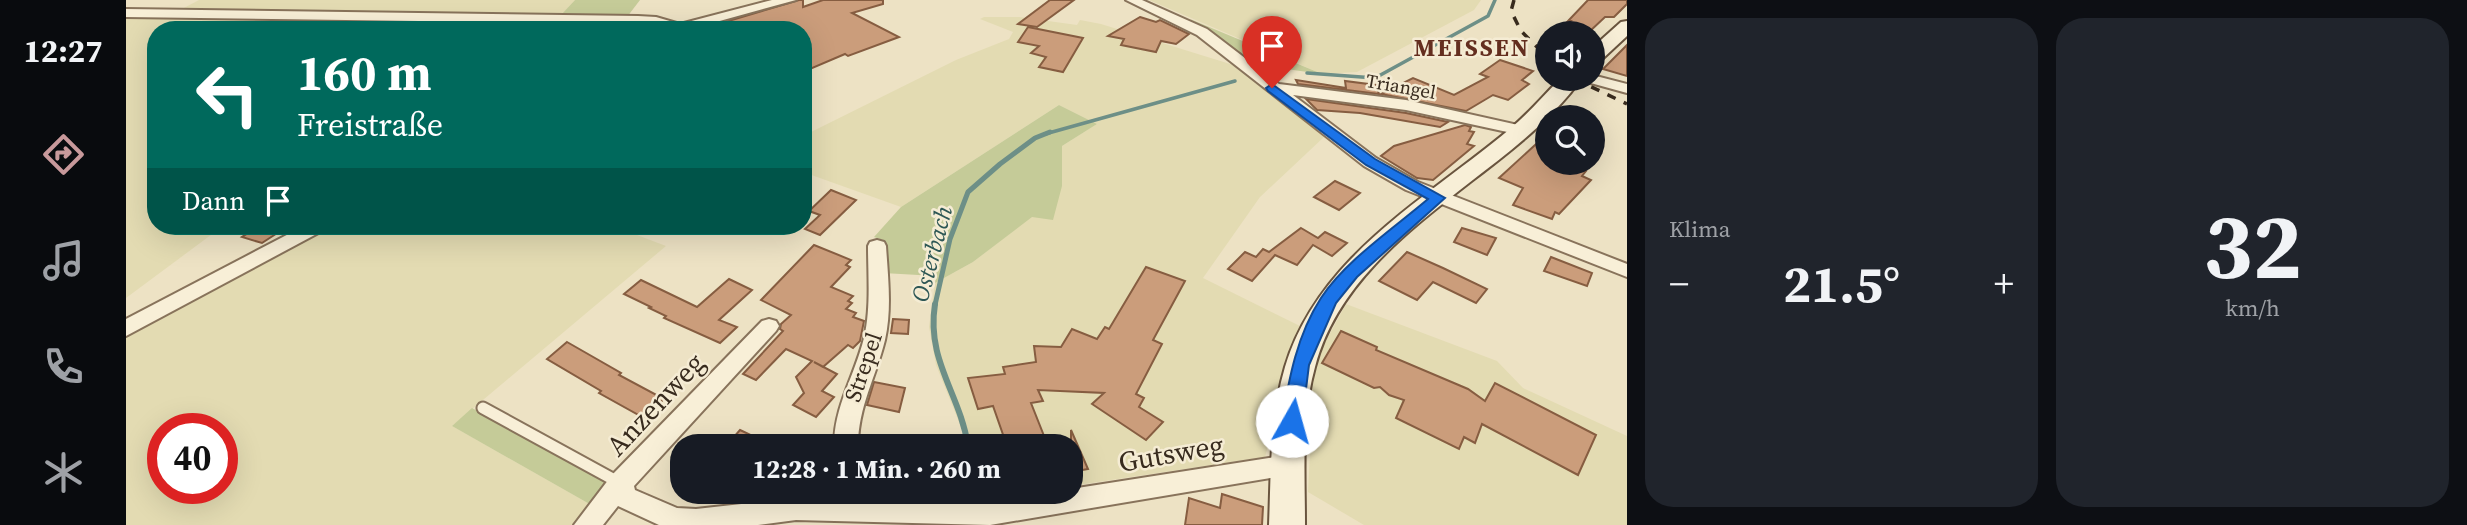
<!DOCTYPE html>
<html lang="de">
<meta charset="utf-8">
<style>
body{margin:0;font-family:"Source Serif 4",serif;background:#20242c;color:#f1f3f6;height:100vh;display:flex;flex-direction:column;font-size:26px;white-space:nowrap}
*{box-sizing:border-box;margin:0}
p{font-size:23px;color:#9ea1a6}
.icon{flex:none;width:38px;height:38px;fill:none;stroke:currentColor;stroke-width:2;stroke-linecap:round;stroke-linejoin:round}
.map{position:relative;flex:1;overflow:hidden}
.side{display:flex;flex-direction:column;gap:18px;padding:18px;background:#0d0f14;width:840px}
.side>*{flex:none}
.guide{position:absolute;left:21px;top:21px;width:665px;height:214px;border-radius:28px;box-shadow:0 7px 28px #0002;background:#00695c;color:#fff;overflow:hidden}
.fabs{position:absolute;left:1409px;top:21px;display:grid;gap:14px}
.fabs a{display:grid;place-items:center;width:70px;height:70px;border-radius:50%;background:#171b24;box-shadow:0 7px 28px #0002;font-size:35px}
.speed{position:absolute;left:21px;top:413px;display:flex;gap:14px;font-size:35px;font-weight:700;text-align:center}
.speed>*{display:grid;place-content:center;width:91px;height:91px;border-radius:50%;background:#171b24;box-shadow:0 7px 28px #0002;line-height:1}
.speed .limit{border:10px solid #d22;background:#fff;color:#111}
.pin{position:absolute;display:grid;place-items:center;width:60px;height:60px;color:#fff;margin:-72px -30px;border-radius:50% 50% 50% 0;rotate:-45deg;box-shadow:0 0 7px #0007}
.pin .icon{rotate:45deg}
.me{position:absolute;width:77px;margin:-38px;rotate:7deg;stroke-linejoin:round;filter:drop-shadow(0 0 5px #0008)}
.turn{display:flex;align-items:center;gap:24px;height:147px;padding:0 35px;font-size:32px}
.turn .icon{width:91px;height:91px;stroke-width:2.5}
.turn b{display:block;font-size:49px;line-height:60px}
.then{display:flex;align-items:center;height:66px;padding:0 35px;background:#0003;gap:14px;font-size:26px}
.big{font-size:52px;font-weight:700;line-height:1.1}
.side .card{flex:1;display:flex;flex-direction:column;justify-content:center;gap:10px;min-width:0;padding:0 24px;border-radius:28px;background:#20242c}
.side .dial{align-items:center;gap:0}
.dial b{font-size:91px;line-height:1}
.heat{display:flex;justify-content:space-between;align-items:center;font-size:38px;direction:ltr}
.side .tiles{flex:1;display:grid;gap:18px;grid-template-columns:repeat(2,1fr)}
.trip{position:absolute;left:544px;top:434px;width:413px;height:70px;border-radius:28px;background:#171b24;box-shadow:0 7px 28px #0002;font-weight:700;line-height:70px;text-align:center}
main{display:flex;flex:1;min-height:0}
.dock{display:flex;flex-direction:column;width:126px;justify-content:space-around;align-items:center;background:#090b0e;color:#9ea1a6}
.dock .icon{width:49px;height:49px}
.dock .selected{color:#c8999b}
.dock b{font-size:32px;color:#f1f3f6}
.map>svg:first-child{display:block}
.farmland{fill:#e3dbb2;fill-rule:evenodd}
.green{fill:#c5cb98}
.lines{fill:none;stroke-linecap:round;stroke-linejoin:round}
.stream-far2{stroke:#6d8f87;stroke-width:3.5}
.stream-far1{stroke:#6d8f87;stroke-width:5}
.stream{stroke:#6d8f87;stroke-width:6}
.building{fill:#cb9d7b;stroke:#865d41;stroke-width:2}
.lane-casing{stroke:#88735b;stroke-width:15}
.street-casing{stroke:#88735b;stroke-width:4}
.secondary-casing{stroke:#69543e;stroke-width:4}
.lane{stroke:#f8efd7;stroke-width:11}
.street{fill:#f8efd7;fill-rule:evenodd}
.secondary{fill:#f8efd7;fill-rule:evenodd}
.rail{stroke:#382b1e;stroke-width:3.5;stroke-dasharray:9 9;stroke-linecap:butt}
.route{fill:#1a73e8;stroke:#114b97;stroke-width:2}
.labels{text-anchor:middle;stroke-width:5;stroke-linejoin:round;paint-order:stroke}
.far-street-label{font-size:19px;fill:#382b1e;stroke:#f5ecd4}
.street-label{font-size:23px;fill:#382b1e;stroke:#f5ecd4}
.far-district-label{font-size:24px;font-weight:bold;letter-spacing:2px;fill:#642e1f;stroke:#f5ecd4}
.water-label{font-size:24px;font-style:italic;fill:#2e5755;stroke:#f5ecd4}
.near-street-label{font-size:28px;fill:#382b1e;stroke:#f5ecd4}
</style>
<main>
<nav class="dock">
<b>12:27</b>
<svg class="icon selected" aria-label="directions" viewBox="0 0 24 24"><path d="M12 3l9 9-9 9-9-9zM9 14v-3h6M13 9l2 2-2 2"/></svg>
<svg class="icon" aria-label="music" viewBox="0 0 24 24"><path d="M9 18V5l10-2v13"/><circle cx="6" cy="18" r="3"/><circle cx="16" cy="16" r="3"/></svg>
<svg class="icon" aria-label="phone" viewBox="0 0 24 24"><path d="M5 4h4l2 5-3 2q2 4 5 5l2-3 5 2v4C11 20 4 13 5 4z"/></svg>
<svg class="icon" aria-label="climate" viewBox="0 0 24 24"><path d="M12 3v18M4 7l16 10M4 17L20 7"/></svg>
</nav>
<div class="map">
<svg width="1501" height="525" viewBox="0 0 1501 525">
<rect width="100%" height="100%" fill="#ede2c4"/>
<g class="farmland">
<polygon points="73,0 449,0 435,15 54,10"/>
<polygon points="1023,0 1355,0 1348,10 1231,72 1196,74"/>
<polygon points="0,15 371,21 360,30 30,30 30,226 97,226 0,298"/>
<polygon points="858,17 893,17 951,25 954,20 975,24 1117,68 1198,137 1134,197 1077,278 1174,326 1139,457 945,486 945,446 839,446 839,437 810,365 803,327 809,283 847,262 906,216 936,186 936,146 971,124 933,105 775,207 677,172 677,136 830,60 883,39 887,32 854,19"/>
<path d="M 197,226 L 525,226 L 511,235 L 540,246 L 326,426 L 467,506 L 452,525 L 0,525 L 0,333 ZM 37,429 L 96,429 L 96,488 L 37,488 Z"/>
<polygon points="1220,304 1371,361 1397,388 1501,436 1501,525 1238,525 1182,492 1186,415 1183,389 1191,357"/>
</g>
<g class="green">
<polygon points="449,0 514,0 501,17 434,16"/>
<polygon points="1064,19 1196,74 1160,69 1136,75"/>
<polygon points="371,21 430,23 420,30 360,30"/>
<polygon points="933,105 971,124 936,146 936,186 927,220 906,217 847,262 809,283 810,276 757,273 757,240 748,237 775,207"/>
<polygon points="346,408 487,485 467,506 326,426"/>
</g>
<g class="lines">
<g class="stream-far2">
<polyline points="1181,73 1249,78 1362,16 1369,0"/>
<polyline points="919,134 1109,81"/>
</g>
<polyline class="stream-far1" points="809,305 824,239 842,192 874,164 909,138 924,132"/>
<g class="stream">
<path d="M 809,304 C 800,361 834,393 842,446"/>
<polyline points="846,492 847,497"/>
</g>
</g>
<g class="building">
<polygon points="673,0 677,0 677,7 697,0 757,0 757,4 726,13 773,37 722,56 719,54 684,69 677,66 677,30 572,30"/>
<polygon points="924,0 948,0 911,27 892,24"/>
<polygon points="1462,0 1501,0 1501,4 1488,17 1479,17 1462,33 1427,33 1444,21 1442,21"/>
<polygon points="1014,17 1030,22 1034,20 1063,34 1050,44 1035,41 1030,52 995,45 998,39 982,36"/>
<polygon points="902,27 957,38 937,72 913,67 920,57 905,53 913,46 892,42"/>
<polygon points="1501,45 1501,76 1477,69"/>
<polygon points="1374,60 1407,71 1396,80 1403,84 1382,100 1367,95 1340,111 1255,94 1287,78 1328,95 1362,77 1354,74"/>
<polygon points="1170,80 1220,88 1219,81 1250,85 1253,94 1172,84"/>
<polygon points="1180,99 1280,113 1322,122 1314,127 1234,113 1191,110"/>
<polygon points="1339,125 1345,127 1343,131 1348,132 1341,144 1348,146 1307,180 1291,178 1255,156 1268,146"/>
<polygon points="1421,134 1421,163 1438,163 1460,171 1456,176 1465,180 1433,214 1429,212 1426,219 1387,205 1397,188 1373,178"/>
<polygon points="1209,181 1234,193 1213,210 1188,197"/>
<polygon points="705,190 730,200 694,235 679,229 694,215 683,211"/>
<polygon points="133,226 162,226 136,243 116,237"/>
<polygon points="1175,228 1192,238 1199,232 1221,243 1206,256 1187,245 1171,265 1149,255 1126,281 1102,269 1119,252 1130,257 1137,249 1143,252"/>
<polygon points="1336,228 1370,238 1361,255 1328,242"/>
<polygon points="688,245 725,260 720,265 724,267 705,287 727,296 722,301 726,303 720,309 730,313 727,317 738,321 734,341 727,348 722,345 697,367 688,362 711,374 696,391 708,397 690,417 667,405 678,393 670,377 686,361 660,349 630,380 617,374 657,331 654,329 655,324 665,315 635,300"/>
<polygon points="1281,252 1317,268 1361,289 1350,303 1307,282 1291,300 1253,281"/>
<polygon points="1425,257 1466,273 1461,286 1418,271"/>
<polygon points="1020,267 1059,281 1027,340 1036,344 1010,394 1018,398 1013,407 1037,422 1020,440 966,404 978,393 912,390 917,401 905,403 922,446 881,446 867,406 852,409 842,378 879,374 877,367 910,362 908,346 935,347 946,329 971,339 979,327 983,329"/>
<polygon points="603,279 626,290 593,320 611,327 594,343 538,318 540,316 523,308 525,307 498,294 515,280 571,307"/>
<polygon points="767,319 783,320 782,334 765,333"/>
<polygon points="1215,331 1251,347 1250,350 1342,389 1359,401 1369,383 1470,435 1452,475 1356,424 1349,443 1338,437 1333,449 1270,418 1278,400 1263,395 1254,387 1248,388 1196,363"/>
<polygon points="441,342 495,373 493,375 538,399 518,418 473,393 475,391 421,359"/>
<polygon points="748,382 779,388 773,412 741,405"/>
<polygon points="614,430 627,436 619,446 600,446"/>
<polygon points="945,430 962,469 945,472"/>
<polygon points="1096,494 1137,507 1136,525 1059,525 1063,498 1094,508"/>
</g>
<g class="lines">
<defs>
<polyline id="lane" points="357,408 494,483"/>
<g id="street">
<polygon points="646,0 670,0 561,30 540,30 529,25 512,24 0,17 0,9 512,16 530,17 554,24"/>
<polygon points="1000,0 1016,0 1081,29 1153,84 1280,100 1401,127 1403,130 1401,133 1395,135 1280,110 1167,95 1250,158 1292,182 1501,264 1501,277 1280,190 1238,166 1071,35"/>
<polygon points="1466,75 1501,84 1501,93 1461,82 1459,79 1466,79"/>
<polygon points="178,226 201,226 198,230 0,336 0,319"/>
<path d="M 751,240 L 758,242 L 760,246 C 762,277 766,309 759,340 C 750,377 732,407 732,446 L 708,446 C 708,406 729,375 738,338 C 745,308 742,276 742,246 L 744,242 Z"/>
<polygon points="643,319 650,321 653,326 650,331 508,486 509,490 551,508 570,509 670,498 861,503 945,492 945,489 1162,455 1171,458 1174,465 1171,472 1162,475 864,525 670,520 632,525 533,525 492,506 477,525 448,525 486,475 636,321"/>
</g>
<g id="secondary">
<polygon points="1501,21 1501,36 1473,62 1466,64 1466,48 1495,22"/>
<path d="M 1434,79 L 1455,79 C 1426,120 1382,153 1343,183 C 1280,232 1210,286 1189,367 C 1175,417 1179,473 1179,525 L 1143,525 C 1145,473 1144,417 1159,367 C 1193,255 1302,198 1385,128 C 1403,113 1418,95 1434,79 Z"/>
</g>
</defs>
<use href="#lane" class="lane-casing"/>
<use href="#street" class="street-casing"/>
<use href="#secondary" class="secondary-casing"/>
<use href="#lane" class="lane"/>
<use href="#street" class="street"/>
<use href="#secondary" class="secondary"/>
<g class="rail">
<polyline points="1388,0 1385,11 1395,31 1421,57"/>
<polyline points="1449,79 1501,104"/>
</g>
</g>
<path class="route" d="M 1146,84 L 1249,159 L 1319,198 L 1231,277 L 1210,303 L 1183,365 L 1176,421 L 1173,426 L 1166,429 L 1159,426 L 1156,421 C 1163,378 1171,335 1195,298 C 1219,261 1268,228 1302,199 L 1240,165 L 1142,91 L 1140,88 Z"/>
<g class="labels">
<g class="far-street-label">
<text transform="translate(1275 86) rotate(10)" y="7">Triangel</text>
</g>
<g class="street-label">
<text transform="translate(737 367) rotate(-71)" y="8">Strepel</text>
</g>
<g class="far-district-label">
<text x="1346" y="56">MEISSEN</text>
</g>
<g class="water-label">
<text transform="translate(806 254) rotate(-75)" y="8">Osterbach</text>
</g>
<g class="near-street-label">
<text transform="translate(529 404) rotate(-47)" y="10">Anzenweg</text>
<text transform="translate(1045 453) rotate(-10)" y="10">Gutsweg</text>
</g>
</g>
</svg>
<div class="fabs">
<a><svg class="icon" aria-label="sound" viewBox="0 0 24 24"><path d="M4 9h4l5-4v14l-5-4H4zM17 9q2 3 0 6"/></svg></a>
<a><svg class="icon" aria-label="search" viewBox="0 0 24 24"><circle cx="10" cy="10" r="6"/><path d="M15 15l6 6"/></svg></a>
</div>
<div class="speed"><div class="limit">40</div></div>
<div class="pin" style="left:1146px;top:88px;background:#d93025"><svg class="icon" aria-label="arrive" viewBox="0 0 24 24"><path d="M6 21V4h12l-3 4 3 4H6"/></svg></div>
<svg class="me" style="left:1166px;top:421px" viewBox="-20 -20 40 40"><circle r="19" fill="#fff"/><path d="M0-13L10 11 0 6-10 11z" fill="#1a73e8"/></svg>
<div class="trip">12:28 · 1 Min. · 260 m</div>
<div class="guide">
<div class="turn"><svg class="icon" aria-label="left" viewBox="0 0 24 24"><path d="M17 20v-9H6M10 6l-5 5 5 5"/></svg><div><b>160 m</b>Freistraße</div></div>
<div class="then">Dann<svg class="icon" aria-label="arrive" viewBox="0 0 24 24"><path d="M6 21V4h12l-3 4 3 4H6"/></svg></div>
</div>
</div>
<section class="side">
<div class="tiles">
<div class="card"><p>Klima</p>
<div class="heat"><a>−</a><b class="big">21.5°</b><a>+</a></div>
</div>
<div class="card dial"><b>32</b><p>km/h</p></div>
</div>
</section>
</main>
